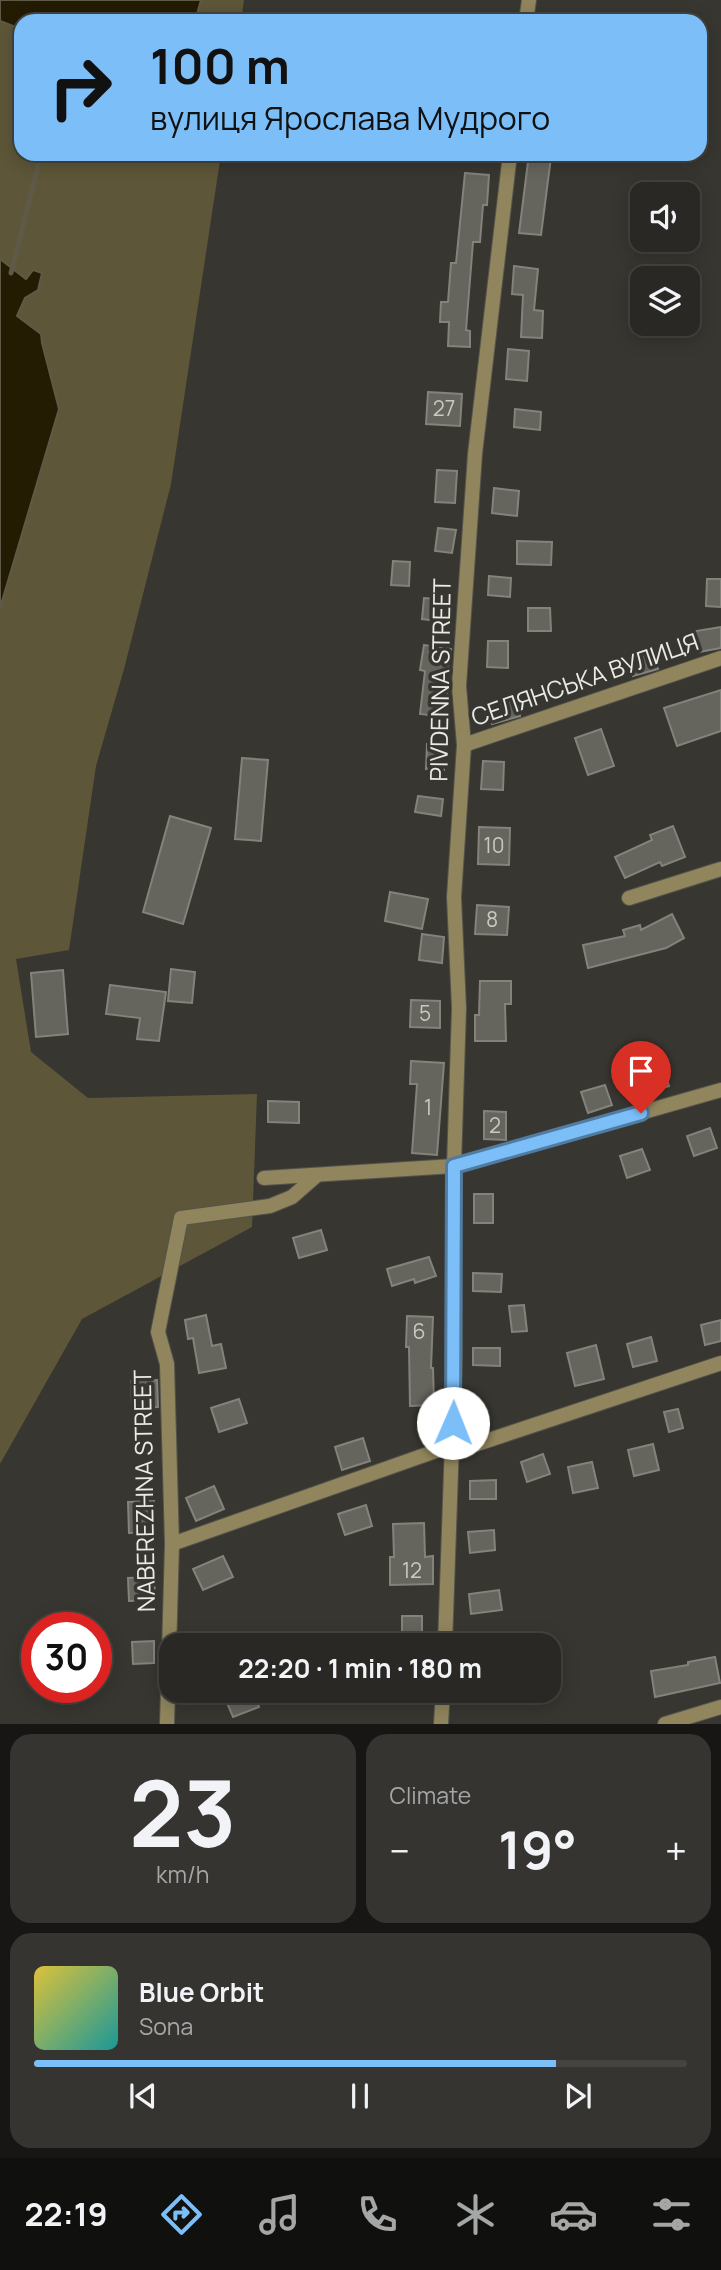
<!DOCTYPE html>
<meta charset="utf-8">
<style>
body{margin:0;font-family:Manrope,sans-serif;background:#353431;color:#f1f3f6;height:100vh;display:flex;flex-direction:column;font-size:26px;white-space:nowrap}
*{box-sizing:border-box;margin:0}
p{font-size:23px;color:#a5a6a6}
.icon{flex:none;width:38px;height:38px;fill:none;stroke:currentColor;stroke-width:2;stroke-linecap:round;stroke-linejoin:round}
.map{position:relative;height:1724px;overflow:hidden}
.details{display:flex;flex-direction:column;gap:10px;padding:10px;background:#171614;flex:1}
.details>*{flex:none}
.banner{position:absolute;left:14px;top:14px;width:693px;height:147px;border-radius:21px;box-shadow:0 4px 18px #0003,0 0 0 2px #454441;background:#7bbef8;color:#111;overflow:hidden}
.fabs{position:absolute;left:630px;top:182px;display:grid;gap:14px}
.fabs a{display:grid;place-items:center;width:70px;height:70px;border-radius:14px;background:#292824;box-shadow:0 4px 18px #0003,0 0 0 2px #454441;font-size:35px}
.speed{position:absolute;left:21px;top:1612px;display:flex;gap:14px;font-size:35px;font-weight:700;text-align:center}
.speed>*{display:grid;place-content:center;width:91px;height:91px;border-radius:50%;background:#292824;box-shadow:0 4px 18px #0003,0 0 0 2px #454441;line-height:1}
.speed .limit{border:10px solid #d22;background:#fff;color:#111}
.pin{position:absolute;display:grid;place-items:center;width:60px;height:60px;color:#fff;margin:-72px -30px;border-radius:50% 50% 50% 0;rotate:-45deg;box-shadow:0 0 7px #0007}
.pin .icon{rotate:45deg}
.me{position:absolute;width:77px;margin:-38px;rotate:1deg;stroke-linejoin:round;filter:drop-shadow(0 0 5px #0008)}
.turn{display:flex;align-items:center;gap:24px;height:147px;padding:0 21px;font-size:32px}
.turn .icon{width:91px;height:91px;stroke-width:2.5}
.turn b{display:block;font-size:49px;line-height:60px}
.big{font-size:52px;font-weight:700;line-height:1.1}
.details .widget{flex:1;display:flex;flex-direction:column;justify-content:center;gap:10px;min-width:0;padding:0 24px;border-radius:21px;background:#353431}
.details .dial{align-items:center;gap:0}
.dial b{font-size:91px;line-height:1}
.song{display:flex;align-items:center;gap:21px}
.cover{width:84px;height:84px;border-radius:10px;background:linear-gradient(135deg,hsl(50 70% 55%),hsl(180 70% 35%))}
.played{height:7px;border-radius:4px;background:linear-gradient(90deg,#7bbef8 80%,#454441 80%)}
.keys{display:flex;justify-content:space-around;direction:ltr}
.heat{display:flex;justify-content:space-between;align-items:center;font-size:38px;direction:ltr}
.details .tiles{flex:1;display:grid;gap:10px;grid-template-columns:1fr 1fr}
.widget:last-child{grid-column:span 2}
.trip{position:absolute;left:159px;top:1633px;width:402px;height:70px;border-radius:21px;background:#292824;box-shadow:0 4px 18px #0003,0 0 0 2px #454441;font-weight:700;line-height:70px;text-align:center}
.menu{display:flex;height:112px;justify-content:space-around;align-items:center;background:#10100e;color:#a5a6a6}
.menu .icon{width:49px;height:49px}
.menu .current{color:#7bbef8}
.menu b{font-size:32px;color:#f1f3f6}
.map>svg:first-child{display:block}
.green{fill:#5e5638}
.water{fill:#231c03;stroke:#5f5a47;stroke-width:2}
.lines{fill:none;stroke-linecap:round;stroke-linejoin:round}
.stream{stroke:#5f5a47;stroke-width:5}
.building{fill:#65645d;stroke:#83827b;stroke-width:2}
.minor-casing{stroke:#54534d;stroke-width:16}
.minor{stroke:#90855c;stroke-width:14}
.route-casing{stroke:#507ca1;stroke-width:18}
.route{stroke:#7bbef8;stroke-width:12}
.labels{text-anchor:middle;stroke-width:7;stroke-linejoin:round;paint-order:stroke}
.number-label{font-size:21px;fill:#c9c8c4}
.street-label{font-size:24px;fill:#eaeae6;stroke:#373630}
</style>
<div class="map">
<svg width="721" height="1724" viewBox="0 0 721 1724">
<rect width="100%" height="100%" fill="#373630"/>
<g class="green">
<polygon points="201,0 244,0 241,21 195,21"/>
<polygon points="0,21 21,29 21,154 221,154 171,484 124,669 96,766 69,950 16,959 31,1052 88,1098 257,1094 252,1227 82,1319 0,1464 0,608 59,409 42,343 41,334 16,316 25,298 26,280 0,259"/>
</g>
<g class="water">
<polygon points="0,0 201,0 195,21 21,21 21,29 0,21"/>
<polygon points="0,259 26,279 33,270 42,273 38,290 25,298 17,316 41,334 42,343 59,409 0,608"/>
</g>
<g class="lines">
<polyline class="stream" points="11,273 41,154"/>
</g>
<g class="building">
<polygon points="529,154 551,157 541,235 519,233"/>
<polygon points="465,173 489,175 487,205 483,205 480,242 473,242 466,330 470,331 470,347 448,346 449,322 440,322 441,302 448,302 451,263 456,263"/>
<polygon points="514,266 538,269 534,310 543,311 542,338 521,337 523,295 512,294"/>
<polygon points="508,349 529,351 527,381 506,379"/>
<polygon points="428,392 462,394 460,426 426,424"/>
<polygon points="515,409 541,412 540,430 514,427"/>
<polygon points="437,470 457,471 455,503 435,502"/>
<polygon points="494,488 519,491 517,516 492,513"/>
<polygon points="438,528 456,530 452,553 435,551"/>
<polygon points="517,541 552,542 551,565 517,564"/>
<polygon points="393,561 410,562 409,586 391,585"/>
<polygon points="489,576 511,578 510,597 488,595"/>
<polygon points="707,579 721,579 721,607 706,606"/>
<polygon points="424,598 449,600 447,622 422,619"/>
<polygon points="528,608 550,608 551,631 528,631"/>
<polygon points="721,627 721,648 699,652 696,631"/>
<polygon points="488,641 508,641 508,668 487,667"/>
<polygon points="424,645 451,649 444,693 447,693 445,717 420,714 425,671 420,670"/>
<polygon points="654,653 658,669 633,676 629,659"/>
<polygon points="721,690 721,731 677,746 664,708"/>
<polygon points="514,696 520,716 492,724 487,705"/>
<polygon points="601,729 614,766 588,775 575,738"/>
<polygon points="427,744 445,744 444,770 426,769"/>
<polygon points="242,758 268,760 261,841 235,839"/>
<polygon points="483,761 504,762 503,790 481,789"/>
<polygon points="418,796 443,799 441,816 415,812"/>
<polygon points="170,816 211,828 183,924 143,912"/>
<polygon points="673,826 685,857 662,866 660,862 625,878 615,857 652,840 650,835"/>
<polygon points="479,827 510,828 509,865 478,864"/>
<polygon points="390,892 428,899 422,929 385,921"/>
<polygon points="477,905 509,907 507,935 475,934"/>
<polygon points="672,914 684,938 666,948 588,968 583,945 625,936 623,930 640,925 641,930"/>
<polygon points="422,934 444,937 442,963 419,960"/>
<polygon points="171,969 195,972 192,1003 168,1001"/>
<polygon points="63,970 68,1034 36,1037 31,973"/>
<polygon points="480,981 511,981 511,1004 505,1004 506,1041 475,1041 475,1015 479,1015"/>
<polygon points="110,985 166,992 159,1041 137,1039 140,1018 106,1014"/>
<polygon points="411,1000 440,1001 440,1028 410,1027"/>
<polygon points="411,1061 444,1063 437,1155 412,1153 417,1084 410,1084"/>
<polygon points="663,1067 669,1086 637,1096 631,1077"/>
<polygon points="605,1085 612,1105 588,1113 581,1092"/>
<polygon points="268,1101 299,1102 299,1123 268,1122"/>
<polygon points="484,1111 506,1112 506,1140 484,1139"/>
<polygon points="710,1128 717,1148 694,1156 687,1136"/>
<polygon points="642,1149 650,1170 627,1178 620,1156"/>
<rect x="474" y="1194" width="19" height="29"/>
<polygon points="321,1230 327,1250 299,1258 293,1238"/>
<polygon points="429,1257 436,1276 415,1283 414,1279 392,1286 387,1269"/>
<polygon points="473,1273 502,1274 501,1292 473,1291"/>
<polygon points="524,1305 527,1331 512,1332 509,1306"/>
<polygon points="206,1315 212,1346 221,1344 226,1368 199,1373 193,1338 188,1339 185,1320"/>
<polygon points="407,1316 433,1317 431,1368 433,1368 434,1405 410,1406 409,1347 406,1347"/>
<polygon points="721,1320 721,1341 705,1345 701,1325"/>
<polygon points="651,1337 657,1361 633,1367 627,1344"/>
<polygon points="596,1345 604,1379 575,1386 567,1353"/>
<polygon points="473,1348 500,1348 500,1366 473,1365"/>
<polygon points="157,1380 158,1407 132,1408 131,1381"/>
<polygon points="239,1399 247,1423 219,1432 211,1408"/>
<polygon points="678,1409 683,1428 669,1432 664,1412"/>
<polygon points="363,1438 370,1461 342,1470 335,1447"/>
<polygon points="653,1444 659,1470 634,1476 628,1450"/>
<polygon points="543,1454 550,1474 527,1482 521,1462"/>
<polygon points="592,1462 598,1488 573,1493 568,1467"/>
<polygon points="496,1480 496,1499 470,1499 470,1481"/>
<polygon points="214,1486 224,1509 196,1521 186,1498"/>
<polygon points="154,1501 155,1532 129,1533 128,1502"/>
<polygon points="366,1505 372,1526 345,1535 338,1514"/>
<polygon points="424,1523 425,1557 433,1556 433,1584 390,1585 390,1557 394,1557 393,1524"/>
<polygon points="494,1530 495,1550 470,1553 468,1532"/>
<polygon points="223,1556 233,1577 203,1590 193,1569"/>
<polygon points="154,1577 155,1600 129,1601 128,1578"/>
<polygon points="499,1590 502,1610 471,1614 469,1594"/>
<rect x="402" y="1616" width="20" height="29"/>
<polygon points="154,1641 154,1663 133,1664 132,1642"/>
<polygon points="715,1657 720,1683 655,1697 651,1671 688,1665 688,1662"/>
<polygon points="244,1690 252,1690 259,1707 233,1717 225,1698"/>
</g>
<g class="lines">
<defs>
<g id="minor">
<polyline points="526,21 529,0"/>
<polyline points="464,745 721,658"/>
<polyline points="629,898 721,869"/>
<polyline points="264,1178 454,1166 721,1090"/>
<polyline points="172,1544 453,1445 474,1445 721,1363"/>
<polyline points="445,1645 455,1356 454,1166 459,1008 454,897 464,745 459,686 475,454 510,154"/>
<polyline points="167,1724 172,1544 167,1364 158,1332 181,1218 270,1206 292,1197 316,1176"/>
<polyline points="441,1724 443,1690"/>
<polyline points="665,1724 721,1707"/>
</g>
</defs>
<use href="#minor" class="minor-casing"/>
<use href="#minor" class="minor"/>
</g>
<g class="lines">
<defs>
<polyline id="route" points="453,1423 454,1166 641,1113"/>
</defs>
<use href="#route" class="route-casing"/>
<use href="#route" class="route"/>
</g>
<g class="labels">
<g class="number-label">
<text x="444" y="416">27</text>
<text x="494" y="853">10</text>
<text x="492" y="927">8</text>
<text x="425" y="1021">5</text>
<text x="428" y="1115">1</text>
<text x="495" y="1133">2</text>
<text x="419" y="1339">6</text>
<text x="412" y="1578">12</text>
</g>
<g class="street-label">
<text transform="translate(441 680) rotate(-89)" y="8">PIVDENNA STREET</text>
<text transform="translate(585 680) rotate(-19)" y="8">СЕЛЯНСЬКА ВУЛИЦЯ</text>
<text transform="translate(145 1491) rotate(-91)" y="8">NABEREZHNA STREET</text>
</g>
</g>
</svg>
<div class="fabs">
<a><svg class="icon" aria-label="sound" viewBox="0 0 24 24"><path d="M4 9h4l5-4v14l-5-4H4zM17 9q2 3 0 6"/></svg></a>
<a><svg class="icon" aria-label="layers" viewBox="0 0 24 24"><path d="M12 4l9 5-9 5-9-5zM3 14l9 5 9-5"/></svg></a>
</div>
<div class="speed"><div class="limit">30</div></div>
<div class="pin" style="left:641px;top:1113px;background:#d93025"><svg class="icon" aria-label="arrive" viewBox="0 0 24 24"><path d="M6 21V4h12l-3 4 3 4H6"/></svg></div>
<svg class="me" style="left:453px;top:1423px" viewBox="-20 -20 40 40"><circle r="19" fill="#fff"/><path d="M0-13L10 11 0 6-10 11z" fill="#7bbef8"/></svg>
<div class="trip">22:20 · 1 min · 180 m</div>
<div class="banner">
<div class="turn"><svg class="icon" aria-label="right" viewBox="0 0 24 24"><path d="M7 20v-9h11M14 6l5 5-5 5"/></svg><div><b>100 m</b>вулиця Ярослава Мудрого</div></div>
</div>
</div>
<section class="details">
<div class="tiles">
<div class="widget dial"><b>23</b><p>km/h</p></div>
<div class="widget"><p>Climate</p>
<div class="heat"><a>−</a><b class="big">19°</b><a>+</a></div>
</div>
<div class="widget">
<div class="song"><i class="cover"></i><div><b>Blue Orbit</b><p>Sona</p></div></div>
<div class="played"></div>
<div class="keys"><svg class="icon" aria-label="previous" viewBox="0 0 24 24"><path d="M18 5L8 12l10 7zM5 5v14"/></svg><svg class="icon" aria-label="pause" viewBox="0 0 24 24"><path d="M8 5v14M16 5v14"/></svg><svg class="icon" aria-label="next" viewBox="0 0 24 24"><path d="M6 5l10 7-10 7zM19 5v14"/></svg></div>
</div>
</div>
</section>
<nav class="menu">
<b>22:19</b>
<svg class="icon current" aria-label="directions" viewBox="0 0 24 24"><path d="M12 3l9 9-9 9-9-9zM9 14v-3h6M13 9l2 2-2 2"/></svg>
<svg class="icon" aria-label="music" viewBox="0 0 24 24"><path d="M9 18V5l10-2v13"/><circle cx="6" cy="18" r="3"/><circle cx="16" cy="16" r="3"/></svg>
<svg class="icon" aria-label="phone" viewBox="0 0 24 24"><path d="M5 4h4l2 5-3 2q2 4 5 5l2-3 5 2v4C11 20 4 13 5 4z"/></svg>
<svg class="icon" aria-label="climate" viewBox="0 0 24 24"><path d="M12 3v18M4 7l16 10M4 17L20 7"/></svg>
<svg class="icon" aria-label="car" viewBox="0 0 24 24"><path d="M5 17H2v-5l4-1 3-4h7l3 4 3 1v5h-3M9 17h6M6 11h13"/><circle cx="7" cy="17" r="2"/><circle cx="17" cy="17" r="2"/></svg>
<svg class="icon" aria-label="filters" viewBox="0 0 24 24"><path d="M4 7h16M4 17h16"/><circle cx="9" cy="7" r="2"/><circle cx="15" cy="17" r="2"/></svg>
</nav>
